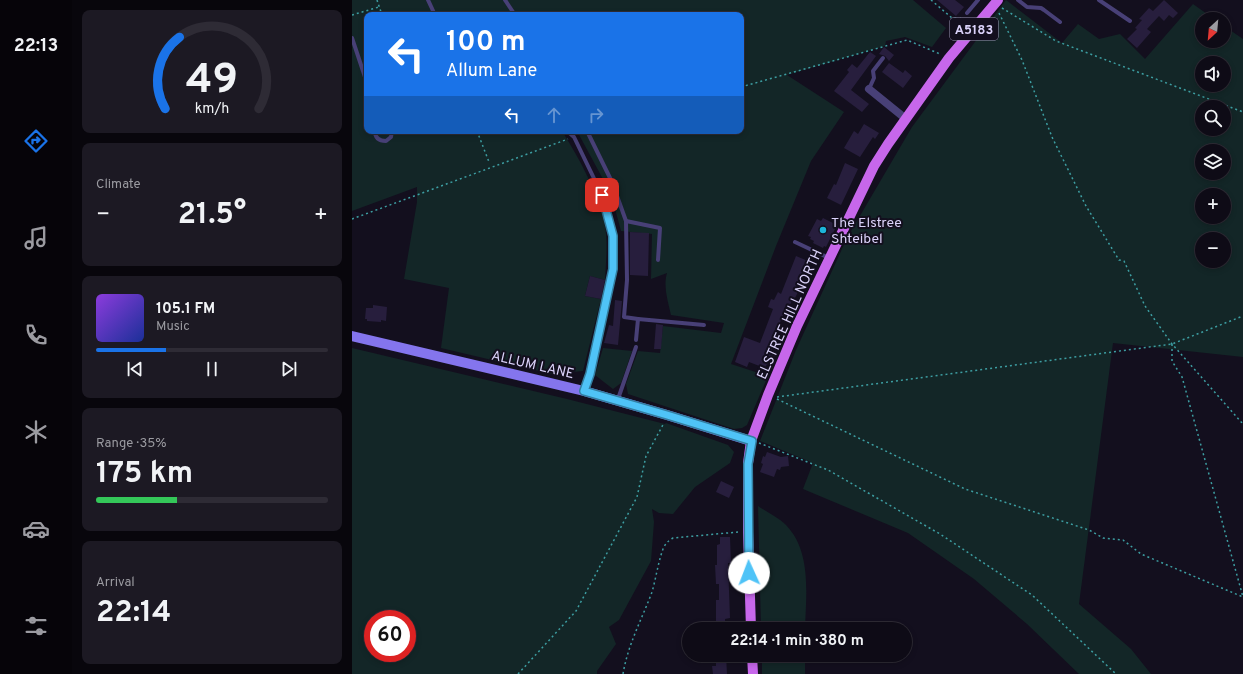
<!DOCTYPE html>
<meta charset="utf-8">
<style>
body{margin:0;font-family:Overpass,sans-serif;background:#1c1923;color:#f1f3f6;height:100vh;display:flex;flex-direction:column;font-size:15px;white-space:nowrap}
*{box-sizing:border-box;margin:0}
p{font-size:13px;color:#9b9ba1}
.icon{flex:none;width:22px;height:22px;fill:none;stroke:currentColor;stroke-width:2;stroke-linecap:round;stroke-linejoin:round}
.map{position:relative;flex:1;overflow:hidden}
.details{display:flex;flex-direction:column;gap:10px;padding:10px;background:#08060c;width:280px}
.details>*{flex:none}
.guide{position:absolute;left:12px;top:12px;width:380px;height:122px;border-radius:8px;box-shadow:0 2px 6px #0003,0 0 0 1px #2e2b35;background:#1a73e8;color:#fff;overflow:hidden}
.needle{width:26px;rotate:206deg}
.tools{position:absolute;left:843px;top:12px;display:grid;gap:8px}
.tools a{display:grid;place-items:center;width:36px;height:36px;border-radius:50%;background:#0e0b16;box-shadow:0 2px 6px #0003,0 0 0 1px #2e2b35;font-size:20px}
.speed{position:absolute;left:12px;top:610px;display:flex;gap:8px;font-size:20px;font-weight:700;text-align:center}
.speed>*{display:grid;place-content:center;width:52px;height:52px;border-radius:50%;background:#0e0b16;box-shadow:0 2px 6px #0003,0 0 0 1px #2e2b35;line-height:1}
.speed .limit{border:6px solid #d22;background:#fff;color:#111}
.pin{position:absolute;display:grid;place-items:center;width:34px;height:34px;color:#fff;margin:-17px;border-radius:8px;box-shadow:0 2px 6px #0006}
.me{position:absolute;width:44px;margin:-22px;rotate:358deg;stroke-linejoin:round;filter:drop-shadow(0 0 3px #0008)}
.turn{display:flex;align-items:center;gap:14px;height:84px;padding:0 16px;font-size:18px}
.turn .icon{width:52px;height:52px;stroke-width:2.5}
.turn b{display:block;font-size:28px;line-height:34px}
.lanes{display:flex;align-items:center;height:38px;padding:0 16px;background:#0003;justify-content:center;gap:20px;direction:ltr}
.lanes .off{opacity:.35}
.big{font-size:30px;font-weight:700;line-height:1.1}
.details .tile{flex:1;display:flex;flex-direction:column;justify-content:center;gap:6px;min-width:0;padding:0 14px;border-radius:8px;background:#1c1923}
.details .dial{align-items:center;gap:0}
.dial svg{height:104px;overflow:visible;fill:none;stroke:#2e2b35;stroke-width:7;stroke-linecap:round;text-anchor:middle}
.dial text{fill:#f1f3f6;stroke:none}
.song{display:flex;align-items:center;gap:12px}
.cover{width:48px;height:48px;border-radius:6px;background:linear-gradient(135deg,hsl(270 70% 55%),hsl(230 70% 35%))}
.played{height:4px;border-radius:2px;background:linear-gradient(90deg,#1a73e8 30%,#2e2b35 30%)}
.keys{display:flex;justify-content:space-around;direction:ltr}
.heat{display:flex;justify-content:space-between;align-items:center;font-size:22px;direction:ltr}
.charge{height:6px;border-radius:3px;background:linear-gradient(90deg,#34c759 35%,#2e2b35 0)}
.trip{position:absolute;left:330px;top:622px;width:230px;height:40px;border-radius:20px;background:#0e0b16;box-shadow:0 2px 6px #0003,0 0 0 1px #2e2b35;font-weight:700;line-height:40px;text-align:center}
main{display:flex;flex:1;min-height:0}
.tabs{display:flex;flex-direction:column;width:72px;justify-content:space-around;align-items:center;background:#060409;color:#9b9ba1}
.tabs .icon{width:28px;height:28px}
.tabs .on{color:#1a73e8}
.tabs b{font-size:18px;color:#f1f3f6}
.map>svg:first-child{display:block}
.green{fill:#132627;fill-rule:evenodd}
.building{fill:#271e3d}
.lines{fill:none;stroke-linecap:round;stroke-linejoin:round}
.path{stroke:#3d9ea2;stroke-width:1.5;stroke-dasharray:2 3;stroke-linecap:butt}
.lane{stroke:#484077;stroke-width:4}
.street{stroke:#484077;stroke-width:8}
.secondary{stroke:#8475ed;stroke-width:10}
.primary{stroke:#c767eb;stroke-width:10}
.route-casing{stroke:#337fa1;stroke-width:10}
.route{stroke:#4fc3f7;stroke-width:7}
.poi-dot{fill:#1db5da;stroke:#130f1e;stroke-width:1.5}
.labels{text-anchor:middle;stroke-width:4;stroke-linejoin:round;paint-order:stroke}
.shield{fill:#130f1e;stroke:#9e98b7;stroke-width:1}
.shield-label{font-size:13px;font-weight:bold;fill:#dad2f9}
.poi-label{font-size:14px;fill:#dad2f9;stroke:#130f1e;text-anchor:start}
.street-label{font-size:14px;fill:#dad2f9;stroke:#130f1e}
</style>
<main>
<nav class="tabs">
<b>22:13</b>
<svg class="icon on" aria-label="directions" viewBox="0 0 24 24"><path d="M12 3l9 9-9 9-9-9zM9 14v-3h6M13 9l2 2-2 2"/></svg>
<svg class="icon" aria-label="music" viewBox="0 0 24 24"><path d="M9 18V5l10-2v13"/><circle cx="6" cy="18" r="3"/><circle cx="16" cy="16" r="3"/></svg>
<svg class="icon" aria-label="phone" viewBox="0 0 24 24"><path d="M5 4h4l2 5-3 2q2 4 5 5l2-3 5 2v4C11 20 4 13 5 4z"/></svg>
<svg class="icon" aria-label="climate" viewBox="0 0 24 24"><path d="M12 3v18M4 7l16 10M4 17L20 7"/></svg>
<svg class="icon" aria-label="car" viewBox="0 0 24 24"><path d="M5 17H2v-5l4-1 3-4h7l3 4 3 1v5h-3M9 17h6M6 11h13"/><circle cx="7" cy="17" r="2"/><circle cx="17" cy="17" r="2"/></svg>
<svg class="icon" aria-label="filters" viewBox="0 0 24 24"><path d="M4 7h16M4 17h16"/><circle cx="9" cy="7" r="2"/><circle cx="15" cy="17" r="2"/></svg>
</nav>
<section class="details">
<div class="tile dial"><svg viewBox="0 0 100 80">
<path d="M14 69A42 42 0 1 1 86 69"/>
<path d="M14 69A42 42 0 0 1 25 14" stroke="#1a73e8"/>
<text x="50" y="56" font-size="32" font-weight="700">49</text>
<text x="50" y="72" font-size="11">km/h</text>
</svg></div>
<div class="tile"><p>Climate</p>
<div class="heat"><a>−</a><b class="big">21.5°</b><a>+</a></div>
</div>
<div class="tile">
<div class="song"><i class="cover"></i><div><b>105.1 FM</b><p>Music</p></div></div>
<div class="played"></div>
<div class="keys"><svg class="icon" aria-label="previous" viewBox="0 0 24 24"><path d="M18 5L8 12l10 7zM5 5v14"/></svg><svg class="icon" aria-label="pause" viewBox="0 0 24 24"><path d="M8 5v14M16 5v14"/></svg><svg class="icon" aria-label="next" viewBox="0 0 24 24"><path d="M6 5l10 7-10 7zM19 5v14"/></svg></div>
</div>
<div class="tile"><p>Range · 35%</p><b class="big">175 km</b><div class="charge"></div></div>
<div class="tile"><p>Arrival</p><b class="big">22:14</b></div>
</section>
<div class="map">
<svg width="891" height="674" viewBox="0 0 891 674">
<rect width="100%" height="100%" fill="#130f1e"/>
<g class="green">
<path d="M 0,0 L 561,0 L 594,28 L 580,47 L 553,37 L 534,41 L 533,46 L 435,75 L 492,112 L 459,161 L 424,246 L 379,364 L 416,376 L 395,425 L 390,428 L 382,429 L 276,394 L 274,384 L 286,351 L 308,353 L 311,326 L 369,333 L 372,323 L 319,315 C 316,301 311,287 315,273 L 299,279 L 300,234 L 269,231 L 259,194 L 225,131 L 389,131 L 389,15 L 15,15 L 15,131 L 210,131 C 228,160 246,192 253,226 C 256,243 254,262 253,280 L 238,276 L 233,296 L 249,299 L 231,371 L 200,374 L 89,348 L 97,288 L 52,279 L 65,202 L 65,187 L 0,211 Z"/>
<path d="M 654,0 L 710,43 L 726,24 L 747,39 L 768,34 L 793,59 L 841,4 L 862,19 L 850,19 L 850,41 L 872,41 L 872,26 L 891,39 L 891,357 L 761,343 L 727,604 L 779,649 L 799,674 L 727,674 L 675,624 L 622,579 L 556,533 L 451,489 L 461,463 L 408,441 L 444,350 L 495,238 L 560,127 ZM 850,63 L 872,63 L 872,85 L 850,85 ZM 850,107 L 872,107 L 872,129 L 850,129 ZM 850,151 L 872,151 L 872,173 L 850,173 ZM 850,195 L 872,195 L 872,217 L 850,217 ZM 850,239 L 872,239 L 872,261 L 850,261 Z"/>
<path d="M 0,348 L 215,399 L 313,424 L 314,423 L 376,445 L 382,452 L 378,463 L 343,487 L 321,514 L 307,513 L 300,509 L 302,522 L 299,561 L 267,620 L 257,627 L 264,644 L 245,671 L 245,674 L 0,674 ZM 21,619 L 55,619 L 55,653 L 21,653 Z"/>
<polygon points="251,348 280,351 269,383 261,389 243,375"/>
<path d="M 406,506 C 415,512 427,518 434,525 C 460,552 454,595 453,629 L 409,629 Z"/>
<rect x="410" y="655" width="43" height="19"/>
</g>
<g class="building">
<polygon points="585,0 603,0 612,7 604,16"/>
<polygon points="812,0 826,13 821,18 817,15 812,21 807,16 795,29 799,32 785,48 775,39 785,29 783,28 790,20 787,19 797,8 801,11"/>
<polygon points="532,47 542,55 537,61 533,56 527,54"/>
<polygon points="518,52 524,56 499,90 517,104 510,112 482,91 497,72 495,70 500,64 505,68"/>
<polygon points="537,63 551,73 553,70 560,76 551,88 530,72"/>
<polygon points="512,124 527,133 523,139 521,137 508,157 492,148 502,131 506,134"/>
<polygon points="493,163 506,169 489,205 475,198 482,184 484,185"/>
<polygon points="471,218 485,225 474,247 472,246 471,248 461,243 462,241 458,239 459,237 456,236 465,219 469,221"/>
<polygon points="278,232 297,233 296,276 278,275"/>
<polygon points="444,256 456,261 445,289 447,290 442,300 441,299 433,314 432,313 421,339 424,340 418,354 423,356 420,366 415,364 413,368 397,362 395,367 383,362 392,337 408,343 421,309 416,307 419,299 422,300 426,292 429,294"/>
<polygon points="238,276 253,280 249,299 233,296"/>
<polygon points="263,300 270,301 266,345 252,343 257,325 261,326"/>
<polygon points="21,305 35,307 34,321 29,320 29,322 15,321 15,319 13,319 14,308 21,308"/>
<polygon points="304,324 311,325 309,349 302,349"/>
<polygon points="415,452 429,457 436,456 437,466 429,467 428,470 425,469 422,477 408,472 411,464 409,463 411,456 413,457"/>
<polygon points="369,481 382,487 377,498 364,492"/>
<polygon points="368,537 378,537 379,563 376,563 378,618 373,619 373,629 361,629 360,621 364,621 364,600 367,600 367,584 364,584 363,565 365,565 365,545 368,544"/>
<polygon points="364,655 374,655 375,674 361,674 360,666 364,666"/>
</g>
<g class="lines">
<g class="path">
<polyline points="25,0 30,15"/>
<polyline points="579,0 600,18 608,19 610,17"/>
<polyline points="650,8 704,41 891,112"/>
<polyline points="647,13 670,60 700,137 734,206 767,260 772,261 793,306 820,344 891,424"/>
<polyline points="0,15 27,7"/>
<polyline points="389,87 555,40 588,54"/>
<polyline points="125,131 137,162"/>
<polyline points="0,219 216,139"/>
<polyline points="820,344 820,361 830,377 891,597"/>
<polyline points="425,397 820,344 891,316"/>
<polyline points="425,399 613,489 737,530 751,538 771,540 789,554 891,597"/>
<polyline points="407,443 476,470 588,534 680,595 764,674"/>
<polyline points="166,674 224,611 285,497 294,456 312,423"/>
<path d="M 271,674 C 276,644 290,619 300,592 C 304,578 306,563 311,549 C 313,544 316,541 321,538 L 386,532"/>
</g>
<g class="lane">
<polyline points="76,0 83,15"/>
<polyline points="153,0 163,15"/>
<polyline points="666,0 675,7 689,8 692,10 708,22"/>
<polyline points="747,0 778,21"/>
<polyline points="615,13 626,0"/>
<polyline points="0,38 15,83"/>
<polyline points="517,89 522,78 521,71 531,58"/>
<path d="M 23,131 C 23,138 27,141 34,141 L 39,137 L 40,131"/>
<polyline points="215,131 222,137 250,195 261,236 261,269 238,374 233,391"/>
<polyline points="235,131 260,182 274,221 275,280 272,317 286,319"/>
<polyline points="274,221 308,228 306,260"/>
<polyline points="443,242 477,258"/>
<polyline points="284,340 286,319 352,325"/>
<polyline points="266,399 284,347"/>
</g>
<polyline class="street" points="517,89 554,119"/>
<polyline class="secondary" points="0,336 232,391 315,415 399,441"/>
<g class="primary">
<polyline points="399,629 396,532 396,463 399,441 416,395 445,326 522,166 536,144 597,58 646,0"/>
<polyline points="400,655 401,674"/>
</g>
</g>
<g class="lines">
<defs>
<polyline id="route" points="250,195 261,236 261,269 238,374 232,391 315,415 400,441 396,464 397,573"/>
</defs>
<use href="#route" class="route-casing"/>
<use href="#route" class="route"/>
</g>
<circle class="poi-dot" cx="471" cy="230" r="4"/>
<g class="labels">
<rect class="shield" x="598" y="18" width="48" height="22" rx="3"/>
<g class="shield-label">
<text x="622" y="34">A5183</text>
</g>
<g class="poi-label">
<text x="479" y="227">The Elstree<tspan x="479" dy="16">Shteibel</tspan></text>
</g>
<g class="street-label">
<text transform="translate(437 314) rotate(-66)" y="5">ELSTREE HILL NORTH</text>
<text transform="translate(181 364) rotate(13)" y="5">ALLUM LANE</text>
</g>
</g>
</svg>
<div class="tools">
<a><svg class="needle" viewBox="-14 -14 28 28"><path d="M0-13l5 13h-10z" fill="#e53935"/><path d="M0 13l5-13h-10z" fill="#9b9ba1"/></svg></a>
<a><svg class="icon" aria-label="sound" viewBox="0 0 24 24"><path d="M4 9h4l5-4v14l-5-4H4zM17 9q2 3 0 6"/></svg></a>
<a><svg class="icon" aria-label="search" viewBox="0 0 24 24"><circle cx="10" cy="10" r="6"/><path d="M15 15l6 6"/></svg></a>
<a><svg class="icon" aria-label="layers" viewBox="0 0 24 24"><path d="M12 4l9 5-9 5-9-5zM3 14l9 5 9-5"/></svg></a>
<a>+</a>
<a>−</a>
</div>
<div class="speed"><div class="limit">60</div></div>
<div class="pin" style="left:250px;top:195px;background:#d93025"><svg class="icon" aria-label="arrive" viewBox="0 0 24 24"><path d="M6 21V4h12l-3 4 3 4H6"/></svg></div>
<svg class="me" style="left:397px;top:573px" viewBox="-20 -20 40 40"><circle r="19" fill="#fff"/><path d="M0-13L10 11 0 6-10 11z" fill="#4fc3f7"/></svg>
<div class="trip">22:14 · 1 min · 380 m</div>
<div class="guide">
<div class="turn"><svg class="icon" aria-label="left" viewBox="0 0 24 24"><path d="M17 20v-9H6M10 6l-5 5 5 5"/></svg><div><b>100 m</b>Allum Lane</div></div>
<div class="lanes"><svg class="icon" aria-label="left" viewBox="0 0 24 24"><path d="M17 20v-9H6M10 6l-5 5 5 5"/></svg><svg class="icon off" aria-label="ahead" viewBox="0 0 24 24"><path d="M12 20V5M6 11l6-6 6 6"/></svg><svg class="icon off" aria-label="right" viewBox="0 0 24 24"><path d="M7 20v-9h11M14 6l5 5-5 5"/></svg></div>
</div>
</div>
</main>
